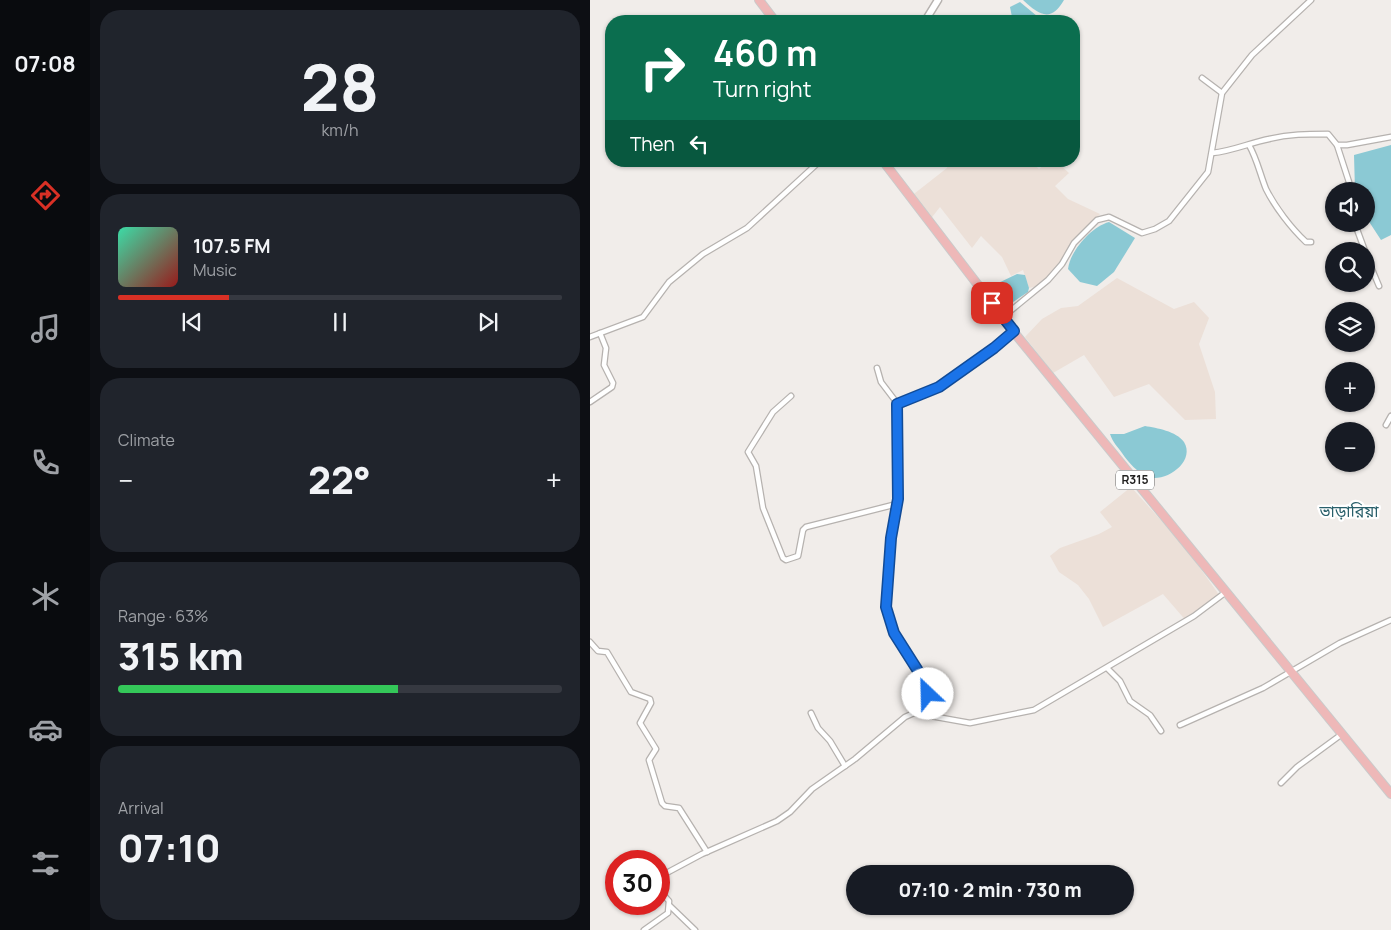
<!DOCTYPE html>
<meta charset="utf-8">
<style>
body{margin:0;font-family:Manrope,"Noto Sans Bengali",sans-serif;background:#20242c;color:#f1f3f6;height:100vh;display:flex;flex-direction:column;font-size:19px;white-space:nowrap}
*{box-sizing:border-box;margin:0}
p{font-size:16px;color:#9ea1a6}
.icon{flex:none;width:28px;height:28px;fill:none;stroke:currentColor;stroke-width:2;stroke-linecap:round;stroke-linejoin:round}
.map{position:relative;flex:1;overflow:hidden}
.drawer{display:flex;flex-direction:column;gap:10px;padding:10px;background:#0d0f14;width:500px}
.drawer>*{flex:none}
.banner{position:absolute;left:15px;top:15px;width:475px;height:152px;border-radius:20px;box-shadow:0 1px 4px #0004;background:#0b6e4f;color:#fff;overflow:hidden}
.controls{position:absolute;left:735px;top:182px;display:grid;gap:10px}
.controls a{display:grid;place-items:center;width:50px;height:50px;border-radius:50%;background:#171b24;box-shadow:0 1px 4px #0004;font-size:25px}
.speed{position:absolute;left:15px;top:850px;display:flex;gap:10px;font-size:25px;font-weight:700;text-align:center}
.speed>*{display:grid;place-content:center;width:65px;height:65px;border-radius:50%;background:#171b24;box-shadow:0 1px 4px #0004;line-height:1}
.speed .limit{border:8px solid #d22;background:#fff;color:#111}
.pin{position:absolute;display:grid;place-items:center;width:42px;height:42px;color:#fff;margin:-21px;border-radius:10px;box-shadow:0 2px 8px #0006}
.me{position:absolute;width:55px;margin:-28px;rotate:336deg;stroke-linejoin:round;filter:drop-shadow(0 0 4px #0008)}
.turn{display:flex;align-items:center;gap:18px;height:105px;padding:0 25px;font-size:22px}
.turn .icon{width:65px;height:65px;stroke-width:2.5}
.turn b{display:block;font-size:35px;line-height:42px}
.then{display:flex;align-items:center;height:48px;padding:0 25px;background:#0003;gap:10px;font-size:19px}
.big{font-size:38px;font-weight:800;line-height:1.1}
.drawer .tile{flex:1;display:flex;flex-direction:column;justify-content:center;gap:8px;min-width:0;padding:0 18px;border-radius:20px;background:#20242c}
.drawer .dial{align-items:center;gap:0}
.dial b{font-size:65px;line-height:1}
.song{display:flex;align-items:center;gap:15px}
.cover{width:60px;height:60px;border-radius:8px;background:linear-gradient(135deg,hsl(160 70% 55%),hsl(0 70% 35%))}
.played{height:5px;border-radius:2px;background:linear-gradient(90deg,#d93025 25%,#363941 25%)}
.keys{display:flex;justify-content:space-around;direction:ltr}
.heat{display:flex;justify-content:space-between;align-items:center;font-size:28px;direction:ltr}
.charge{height:8px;border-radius:4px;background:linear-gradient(90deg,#34c759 63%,#363941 0)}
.trip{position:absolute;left:256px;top:865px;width:288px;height:50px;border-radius:25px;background:#171b24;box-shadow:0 1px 4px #0004;font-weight:800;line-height:50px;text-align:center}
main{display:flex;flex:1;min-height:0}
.menu{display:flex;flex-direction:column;width:90px;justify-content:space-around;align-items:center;background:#090b0e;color:#9ea1a6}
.menu .icon{width:35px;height:35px}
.menu .on{color:#d93025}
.menu b{font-size:22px;color:#f1f3f6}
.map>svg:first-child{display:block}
.built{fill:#ece0d8}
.water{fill:#8bc9d4}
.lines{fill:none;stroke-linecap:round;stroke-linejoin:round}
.street-casing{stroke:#b6b2af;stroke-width:7}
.secondary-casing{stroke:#b6b2af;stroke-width:9}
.primary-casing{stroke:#cacaca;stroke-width:10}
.street{stroke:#fff;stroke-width:4.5}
.secondary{stroke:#fff;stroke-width:6}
.primary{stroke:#eeb8b8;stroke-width:8}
.route-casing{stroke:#114b97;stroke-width:12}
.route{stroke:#1a73e8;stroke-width:9}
.labels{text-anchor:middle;stroke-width:4.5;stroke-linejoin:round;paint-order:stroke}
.shield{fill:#fff;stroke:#656464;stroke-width:1}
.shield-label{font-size:12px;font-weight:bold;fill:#232221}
.quarter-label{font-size:16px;fill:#285f6a;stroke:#fff}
</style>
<main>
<nav class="menu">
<b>07:08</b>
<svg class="icon on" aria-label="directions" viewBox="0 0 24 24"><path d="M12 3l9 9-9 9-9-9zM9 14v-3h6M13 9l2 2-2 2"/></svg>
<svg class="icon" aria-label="music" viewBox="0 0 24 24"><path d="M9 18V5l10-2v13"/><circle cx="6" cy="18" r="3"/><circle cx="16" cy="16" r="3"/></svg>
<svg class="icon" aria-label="phone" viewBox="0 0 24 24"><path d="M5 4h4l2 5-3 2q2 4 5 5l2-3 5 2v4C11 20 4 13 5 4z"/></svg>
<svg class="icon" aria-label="climate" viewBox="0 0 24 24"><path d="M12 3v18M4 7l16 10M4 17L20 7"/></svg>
<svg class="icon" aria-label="car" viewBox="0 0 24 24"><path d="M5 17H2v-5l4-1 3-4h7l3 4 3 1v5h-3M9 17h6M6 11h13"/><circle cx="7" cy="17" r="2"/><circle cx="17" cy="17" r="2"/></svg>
<svg class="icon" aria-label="filters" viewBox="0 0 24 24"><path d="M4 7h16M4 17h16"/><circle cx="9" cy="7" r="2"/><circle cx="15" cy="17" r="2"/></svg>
</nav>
<section class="drawer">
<div class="tile dial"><b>28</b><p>km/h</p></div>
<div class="tile">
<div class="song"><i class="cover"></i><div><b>107.5 FM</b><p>Music</p></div></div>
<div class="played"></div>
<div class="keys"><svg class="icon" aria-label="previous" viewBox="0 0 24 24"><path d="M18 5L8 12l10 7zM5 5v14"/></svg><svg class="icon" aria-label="pause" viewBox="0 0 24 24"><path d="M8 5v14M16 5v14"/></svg><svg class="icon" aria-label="next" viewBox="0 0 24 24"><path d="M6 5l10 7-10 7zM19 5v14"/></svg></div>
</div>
<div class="tile"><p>Climate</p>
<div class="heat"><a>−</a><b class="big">22°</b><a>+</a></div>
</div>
<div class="tile"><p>Range · 63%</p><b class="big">315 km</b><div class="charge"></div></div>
<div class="tile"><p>Arrival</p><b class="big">07:10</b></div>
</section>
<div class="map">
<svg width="801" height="930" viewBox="0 0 801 930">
<rect width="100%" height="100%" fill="#f1edea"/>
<g class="built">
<polygon points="359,161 440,161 449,169 459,161 466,161 479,173 465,186 478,199 510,214 452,285 439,288 433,270 421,276 412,257 391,236 382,248 350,207 339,221 320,197 357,168"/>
<polygon points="527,278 584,309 604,302 619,318 609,344 625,392 626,419 595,420 559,384 524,397 494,355 463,373 435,337 452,319 471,308 488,306"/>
<polygon points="541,487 595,547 632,599 598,623 573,594 513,627 499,599 488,585 469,572 460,556 470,548 509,534 522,527 510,512"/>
</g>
<g class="water">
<path d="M 433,0 L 474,0 C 461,23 449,15 433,0 Z"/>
<polygon points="430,2 453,21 430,21 422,17 420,7"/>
<polygon points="801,145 801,235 791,240 776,217 776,191 765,191 764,155"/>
<path d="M 519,222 L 545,238 L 524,272 L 507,286 L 490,282 L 478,269 C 480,251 501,227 519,222 Z"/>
<polygon points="427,274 435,275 439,288 438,292 414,308 400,295 402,286"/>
<path d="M 555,426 C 567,428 586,431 594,442 C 606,462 575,483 558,477 C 548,473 538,462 532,453 C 527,446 523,443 520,434 L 534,434 Z"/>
</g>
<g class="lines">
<defs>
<g id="street">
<polyline points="612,78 632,93"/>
<path d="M 659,145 C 667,159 670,174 676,189 C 685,207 701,228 716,242 L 721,242"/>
<polyline points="747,145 759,182 759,191"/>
<path d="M 622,153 C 643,151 659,143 679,139 C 699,134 717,134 738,134 L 747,145 L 757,145 L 801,137"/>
<polyline points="765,224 775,251"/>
<polyline points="776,255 789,286"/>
<polyline points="413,317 458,280 472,264 484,243 507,220 519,217 552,233 565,229 579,221 618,172 632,93 662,55 721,0"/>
<polyline points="0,337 53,317 79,282 113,254 157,228 230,161"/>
<polyline points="287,368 291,382 307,403 308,499 301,538 296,607 304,633 330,674 338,693 334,703 324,713"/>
<polyline points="201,396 183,412 158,452 166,466 173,508 193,558 196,560 208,556 213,530 216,527 307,504"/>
<polyline points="0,402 22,387 23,383 14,365 16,348 10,333"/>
<polyline points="307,403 349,387 404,348 424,331"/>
<polyline points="796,425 801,416"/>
<polyline points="0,642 8,651 17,652 41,692 60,699 61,703 50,723 66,749 59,760 72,803 75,806 89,808 117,852"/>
<polyline points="517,668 530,681 540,701 560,715 571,731"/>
<polyline points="221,713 228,728 240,741 255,766"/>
<polyline points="590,725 673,688 750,643 801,620"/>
<polyline points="691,783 707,767 752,734"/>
<polyline points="69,877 112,854 187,821 200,812 222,789 265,759 315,717 324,713 380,723 444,710 604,616 636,592"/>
<polyline points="80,906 105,930"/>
<polyline points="54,930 78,913 79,901 69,890"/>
</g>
<polyline id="secondary" points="335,21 348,0"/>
<g id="primary">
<polyline points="169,0 185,21"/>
<polyline points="293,161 427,336 801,794"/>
</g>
</defs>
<use href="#street" class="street-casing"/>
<use href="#secondary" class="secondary-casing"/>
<use href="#primary" class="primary-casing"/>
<use href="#street" class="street"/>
<use href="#secondary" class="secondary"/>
<use href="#primary" class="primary"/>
</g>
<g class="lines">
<defs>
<polyline id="route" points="338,694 330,674 304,633 296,607 301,538 308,499 307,404 349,387 404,348 424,331 402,303"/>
</defs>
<use href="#route" class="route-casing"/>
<use href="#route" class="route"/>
</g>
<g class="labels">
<rect class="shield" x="526" y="470.5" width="38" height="19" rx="4"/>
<g class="shield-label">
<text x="545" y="484">R315</text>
</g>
<g class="quarter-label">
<text x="759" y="517">ভাড়ারিয়া</text>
</g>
</g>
</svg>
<div class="controls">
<a><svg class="icon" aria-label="sound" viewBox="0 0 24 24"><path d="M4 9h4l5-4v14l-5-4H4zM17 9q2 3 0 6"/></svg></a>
<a><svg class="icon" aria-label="search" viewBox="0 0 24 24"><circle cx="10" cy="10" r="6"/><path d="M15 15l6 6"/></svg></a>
<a><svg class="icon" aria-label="layers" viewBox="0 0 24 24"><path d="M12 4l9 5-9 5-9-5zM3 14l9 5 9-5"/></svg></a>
<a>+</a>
<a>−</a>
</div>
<div class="speed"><div class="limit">30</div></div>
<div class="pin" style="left:402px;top:303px;background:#d93025"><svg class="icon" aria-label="arrive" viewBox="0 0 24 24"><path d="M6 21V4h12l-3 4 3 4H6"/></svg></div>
<svg class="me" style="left:338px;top:694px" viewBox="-20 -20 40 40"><circle r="19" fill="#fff"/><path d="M0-13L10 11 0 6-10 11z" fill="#1a73e8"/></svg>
<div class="trip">07:10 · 2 min · 730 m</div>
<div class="banner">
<div class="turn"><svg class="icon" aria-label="right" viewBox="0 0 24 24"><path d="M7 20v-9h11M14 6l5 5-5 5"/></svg><div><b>460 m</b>Turn right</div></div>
<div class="then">Then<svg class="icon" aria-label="left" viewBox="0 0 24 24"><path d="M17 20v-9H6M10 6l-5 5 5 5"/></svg></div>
</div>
</div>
</main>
